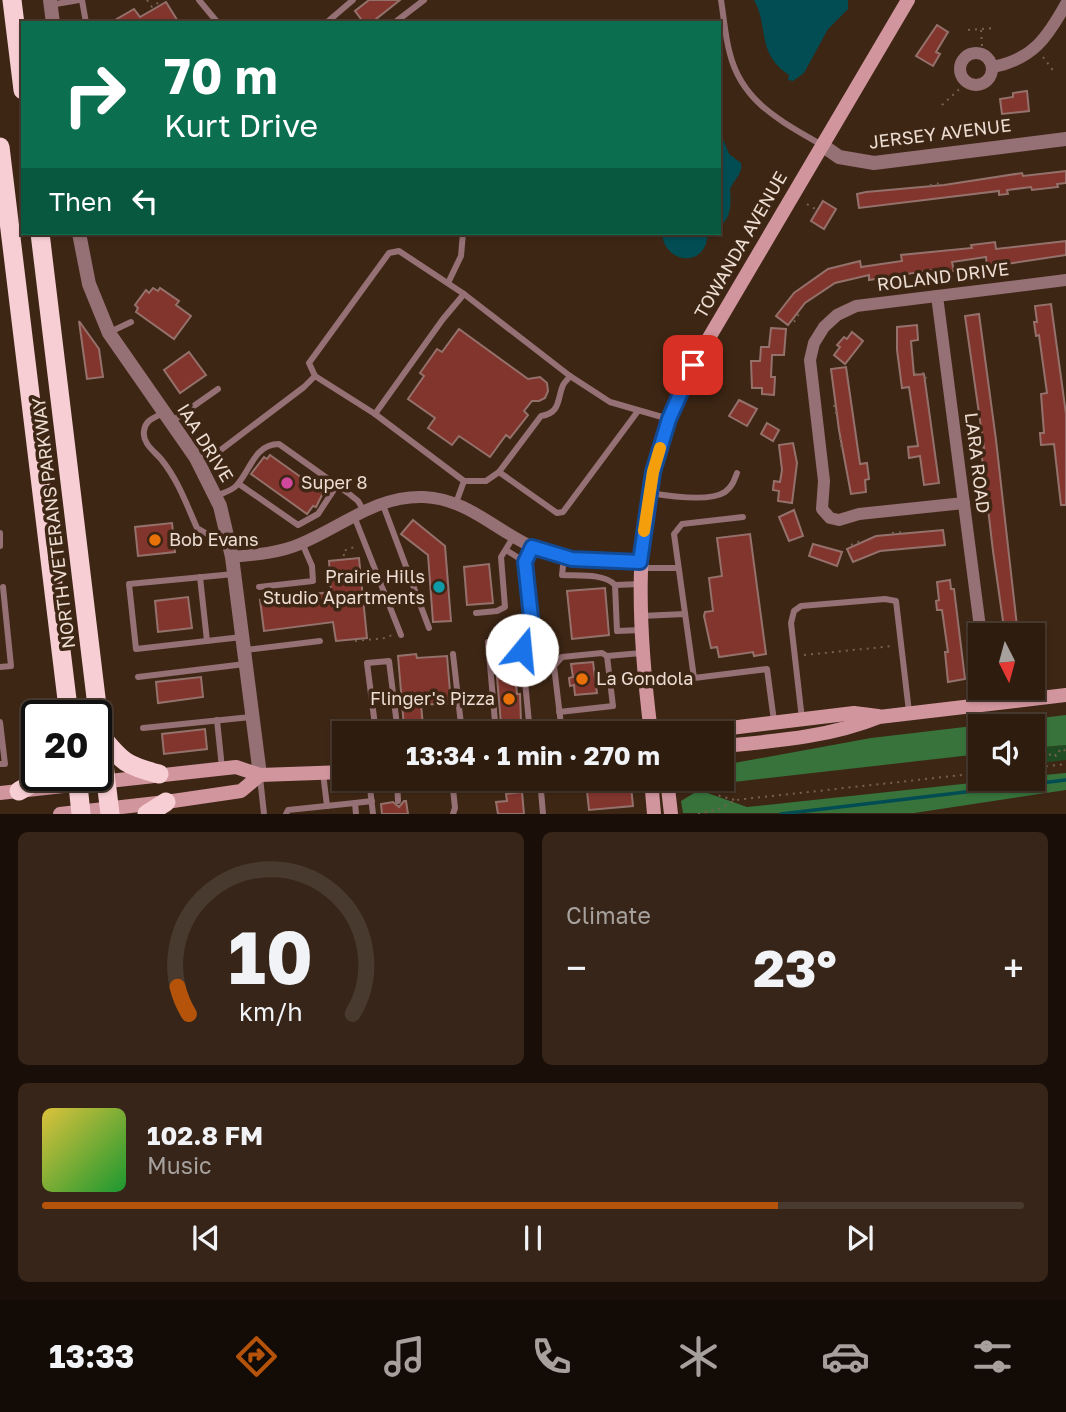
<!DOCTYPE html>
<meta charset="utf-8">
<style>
body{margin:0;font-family:"Golos Text",sans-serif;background:#362518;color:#f1f3f6;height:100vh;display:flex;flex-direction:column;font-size:26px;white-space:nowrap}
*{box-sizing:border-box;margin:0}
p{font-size:23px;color:#a7a19e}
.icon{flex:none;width:38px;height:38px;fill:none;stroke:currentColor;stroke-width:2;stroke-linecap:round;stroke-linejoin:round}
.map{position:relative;height:814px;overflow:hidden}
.details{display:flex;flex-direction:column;gap:18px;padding:18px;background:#190f08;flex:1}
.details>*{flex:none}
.banner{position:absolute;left:21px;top:21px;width:700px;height:214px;border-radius:0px;box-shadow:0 2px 5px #0004,0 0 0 2px #493a2f;background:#0b6e4f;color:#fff;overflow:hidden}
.needle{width:46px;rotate:174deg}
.fabs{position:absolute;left:968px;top:623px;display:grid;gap:14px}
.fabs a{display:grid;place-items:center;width:77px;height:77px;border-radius:0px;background:#2e1c0f;box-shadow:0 2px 5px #0004,0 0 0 2px #493a2f;font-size:35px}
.speed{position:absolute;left:21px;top:700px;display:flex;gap:14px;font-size:35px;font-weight:700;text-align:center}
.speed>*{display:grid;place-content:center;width:91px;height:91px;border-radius:50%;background:#2e1c0f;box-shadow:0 2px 5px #0004,0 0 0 2px #493a2f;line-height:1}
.speed .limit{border:4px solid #111;border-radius:10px;background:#fff;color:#111}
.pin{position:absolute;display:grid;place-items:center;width:60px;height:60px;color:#fff;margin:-30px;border-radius:14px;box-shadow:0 4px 10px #0006}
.me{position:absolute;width:77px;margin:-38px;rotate:17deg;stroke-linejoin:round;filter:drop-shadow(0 0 5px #0008)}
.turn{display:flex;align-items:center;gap:24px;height:147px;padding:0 28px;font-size:32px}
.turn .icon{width:91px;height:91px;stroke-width:2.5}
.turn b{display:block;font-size:49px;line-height:60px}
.then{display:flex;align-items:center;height:66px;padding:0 28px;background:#0003;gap:14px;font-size:26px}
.big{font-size:52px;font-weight:700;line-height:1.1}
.details .widget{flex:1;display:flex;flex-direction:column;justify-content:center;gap:10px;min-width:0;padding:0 24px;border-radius:10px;background:#362518}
.details .dial{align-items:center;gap:0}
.dial svg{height:182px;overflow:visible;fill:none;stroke:#493a2f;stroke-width:7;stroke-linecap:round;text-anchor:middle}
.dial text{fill:#f1f3f6;stroke:none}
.song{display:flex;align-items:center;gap:21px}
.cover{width:84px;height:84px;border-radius:10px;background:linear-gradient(135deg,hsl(50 70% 55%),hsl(130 70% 35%))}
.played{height:7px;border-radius:4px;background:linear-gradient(90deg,#b45309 75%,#493a2f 75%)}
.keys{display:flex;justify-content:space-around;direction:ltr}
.heat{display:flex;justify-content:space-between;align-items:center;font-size:38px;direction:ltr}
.details .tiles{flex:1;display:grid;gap:18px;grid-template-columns:1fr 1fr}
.widget:last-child{grid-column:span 2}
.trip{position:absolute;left:332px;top:721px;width:402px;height:70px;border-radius:0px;background:#2e1c0f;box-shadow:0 2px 5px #0004,0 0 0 2px #493a2f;font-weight:700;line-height:70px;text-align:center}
.menu{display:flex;height:112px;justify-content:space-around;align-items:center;background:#120b06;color:#a7a19e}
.menu .icon{width:49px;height:49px}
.menu .current{color:#b45309}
.menu b{font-size:32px;color:#f1f3f6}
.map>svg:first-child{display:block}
.green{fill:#1f4c22}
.forest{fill:#37733b}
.water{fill:#024c53}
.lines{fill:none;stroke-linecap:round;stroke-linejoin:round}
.stream{stroke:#024c53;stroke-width:3.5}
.building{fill:#81352d;stroke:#95716c;stroke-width:2}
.path{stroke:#766151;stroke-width:2;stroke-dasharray:2 5;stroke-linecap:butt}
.service{stroke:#957075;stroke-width:6}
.minor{stroke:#957075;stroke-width:12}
.tertiary{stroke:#957075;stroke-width:14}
.secondary{stroke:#d1959e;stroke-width:14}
.trunk{stroke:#f7ced4;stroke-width:19}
.route-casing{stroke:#114b97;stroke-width:18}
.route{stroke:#1a73e8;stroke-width:12}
.slow{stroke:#f59e0b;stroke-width:12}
.hotel-dot{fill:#d1479c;stroke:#3e2614;stroke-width:2.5}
.food-dot{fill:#e8710a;stroke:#3e2614;stroke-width:2.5}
.culture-dot{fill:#0f9aa8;stroke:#3e2614;stroke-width:2.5}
.labels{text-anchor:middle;stroke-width:7;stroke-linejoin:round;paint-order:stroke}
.street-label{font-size:18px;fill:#edddd2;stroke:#3e2614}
.poi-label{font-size:18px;fill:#edddd2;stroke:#3e2614;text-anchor:start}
</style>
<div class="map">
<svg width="1066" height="814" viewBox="0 0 1066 814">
<rect width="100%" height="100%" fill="#3e2614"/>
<polygon class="green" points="1066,745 1066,760 1040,763 1038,748"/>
<g class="forest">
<polygon points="1066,715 1066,745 1033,748 1032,726 980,726 980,754 716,784 706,779 723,779 723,765 871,738"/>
<polygon points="1066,773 1066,790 914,813 683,813 681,801 699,790 747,807 1009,779 1032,779 1033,776"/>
</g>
<g class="water">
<path d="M 754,0 L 848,0 L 848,9 L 828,29 L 804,73 L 793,81 L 788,80 L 789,75 C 756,53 769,27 754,0 Z"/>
<path d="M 719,129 L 729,154 L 741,163 C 743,174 734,179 730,189 C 731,202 732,218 719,227 Z"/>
<path d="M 661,233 L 711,233 C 705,238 708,242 704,248 C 696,262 677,261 668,249 C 664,245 663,238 661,233 Z"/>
</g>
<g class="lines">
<polyline class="stream" points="781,814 1066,780"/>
</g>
<g class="building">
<polygon points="369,0 400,0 371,23 364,23 355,11"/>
<polygon points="166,2 179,23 110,23 134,9 140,17"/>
<polygon points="937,25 948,32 936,52 940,54 933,66 916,56"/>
<polygon points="1027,91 1029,111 1002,114 1000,99 1013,97 1013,93"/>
<polygon points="1066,171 1066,183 1057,184 1058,187 1032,190 1031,187 1007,190 1008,194 999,195 999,191 859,208 857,194 866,192 944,185 1022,173 1023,176"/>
<polygon points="823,201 836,209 824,229 811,221"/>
<polygon points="1066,241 1066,255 987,267 986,257 952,262 954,271 939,272 938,269 869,280 869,275 835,283 805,303 788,325 776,316 794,293 828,269 860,261 861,267 902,261 901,255 972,248 971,245 995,242 996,249"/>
<polygon points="153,288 158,291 160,288 179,301 176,305 191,316 174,339 136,312 138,308 135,305 146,290 149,293"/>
<polygon points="1051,304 1066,414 1066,505 1061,505 1054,444 1041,445 1040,433 1044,433 1041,394 1047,393 1039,335 1036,336 1034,322 1037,322 1035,306"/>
<polygon points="979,314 996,440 1018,635 1005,635 993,551 981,449 984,448 965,316"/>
<polygon points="79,321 99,349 103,377 87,379"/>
<polygon points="917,325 918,340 911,341 914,375 924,374 939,483 924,485 920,456 909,458 908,447 918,446 909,387 902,388 897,350 897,327"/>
<polygon points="771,328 786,329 784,355 772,355 771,377 775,377 774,395 762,394 762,388 752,388 751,361 760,361 761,347 769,347"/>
<polygon points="459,329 528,379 540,377 547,383 548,391 545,398 539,401 532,401 524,411 528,415 510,438 506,435 490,457 459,436 452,445 428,428 435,418 408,399 424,376 420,373 437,349 442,352"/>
<polygon points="852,332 863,341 845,364 834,355 840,347 837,345 844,337 847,339"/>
<polygon points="189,352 206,375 180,393 164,370"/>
<polygon points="846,367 860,464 867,463 869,479 865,480 866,492 851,494 839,430 831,369"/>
<polygon points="739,400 757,409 747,426 729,416"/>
<polygon points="767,423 779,430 773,441 761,434"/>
<polygon points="793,443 797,463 792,503 778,501 779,491 773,490 774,481 780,482 782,470 779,445"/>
<polygon points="270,455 323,493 316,507 313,506 307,514 251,474 264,457 267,459"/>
<polygon points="794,510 803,536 789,541 779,517"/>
<polygon points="413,520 445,546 451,621 433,622 428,555 401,534"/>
<polygon points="172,523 175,552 138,556 135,527"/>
<polygon points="943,530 945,545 880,551 853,562 847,549 876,536"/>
<polygon points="750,534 766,654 754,656 753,652 719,657 717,647 711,648 704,616 705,612 713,611 709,578 722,576 717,538"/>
<polygon points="813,544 842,552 837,566 809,556"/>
<polygon points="359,558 367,638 336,641 333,622 264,631 260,600 331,592 329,561"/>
<polygon points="489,564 493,603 467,605 464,567"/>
<polygon points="950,580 951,589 954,589 965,679 948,682 945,652 948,652 942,610 937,610 936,601 939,600 937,582"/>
<polygon points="605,588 609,635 572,639 567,591"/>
<polygon points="188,597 192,628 158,632 155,601"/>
<polygon points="416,654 417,658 447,656 451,703 421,705 423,725 404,727 398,656"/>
<polygon points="593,662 597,693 575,695 574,685 570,686 569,678 573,677 571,664"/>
<polygon points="515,675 517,694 520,694 521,722 501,724 497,677"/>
<polygon points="201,677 203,697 158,703 156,682"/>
<polygon points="205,729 207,749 164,754 162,734"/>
<polygon points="631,786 633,806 589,810 587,791"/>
<polygon points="522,792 524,814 498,814 496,802 507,801 506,794"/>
<polygon points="404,801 406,801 408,814 382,814 381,804 393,802 399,807"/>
</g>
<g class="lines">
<g class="path">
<polyline points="147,0 152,7 162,0"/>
<polyline points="968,30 996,28"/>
<polyline points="981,30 982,46"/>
<polyline points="1043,57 1055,73"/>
<polyline points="942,105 967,82"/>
<polyline points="930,185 942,183"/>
<polyline points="807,204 817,210"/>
<polyline points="794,322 800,312"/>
<polyline points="915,374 925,373 926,380"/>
<polyline points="834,405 837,418"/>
<polyline points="840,438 842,451"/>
<polyline points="892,533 904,532"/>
<polyline points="851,545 863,540"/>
<polyline points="344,556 343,551 357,546"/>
<polyline points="355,641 385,638 392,635"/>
<polyline points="804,655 893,646"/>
<polyline points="1049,755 1054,753 1056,756 1060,750 1062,752 1066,749"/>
<polyline points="1032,768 1066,764"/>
<polyline points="696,779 720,796 735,800"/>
<polyline points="698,814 719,809 736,800 980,773"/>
</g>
<g class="service">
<polyline points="82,0 86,23"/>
<polyline points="199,0 218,23"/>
<path d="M 721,0 C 724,18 725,37 730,54 C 742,102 781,121 820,144"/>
<polyline points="50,5 79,0"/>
<polyline points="326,23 353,0"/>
<polyline points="394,23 424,0"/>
<polyline points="448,283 461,256 463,233"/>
<polyline points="110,332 131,322"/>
<path d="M 315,376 L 309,363 L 389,253 L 399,251 L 464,294 L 570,376 C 569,378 563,384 563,385 C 557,399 561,413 541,416 L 499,472 L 486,481 L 464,481 L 456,503"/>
<polyline points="570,376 610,402 669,419"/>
<path d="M 163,413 C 154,418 145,420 144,431 C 142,443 154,451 161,459 C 178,480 186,503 197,528 L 209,535 L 226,534"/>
<polyline points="171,422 218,389"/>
<polyline points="201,465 304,387 315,376 375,414"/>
<polyline points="499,472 557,513 563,512 638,411"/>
<polyline points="464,481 375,414 443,319 464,294"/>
<polyline points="239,484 298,525 318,514 337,485"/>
<path d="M 650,493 C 668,496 710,502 725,492 C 732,487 734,481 737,473"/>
<path d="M 216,496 C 223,493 231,491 236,486 C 250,472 254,444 279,444 L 348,493 L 358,501 L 364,511"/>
<polyline points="383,505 429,628"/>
<polyline points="354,516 401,635"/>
<polyline points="743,517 682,524 674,534 694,678 767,669 774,721"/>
<polyline points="0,533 0,546"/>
<polyline points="506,550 525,562"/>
<path d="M 564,557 L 562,575 C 577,576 604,573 615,585"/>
<polyline points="642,568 678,568"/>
<polyline points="234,574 129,584 136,649 242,637"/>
<polyline points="200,577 207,641"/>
<polyline points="641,584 615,585 617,631 641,630"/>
<polyline points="259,587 313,581 312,566 302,543"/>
<polyline points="476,613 497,611 505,607 501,557 514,536"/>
<polyline points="641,616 685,614"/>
<polyline points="245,650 320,641"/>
<polyline points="522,650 533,636 525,562 532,547"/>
<polyline points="453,654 462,733"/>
<polyline points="0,667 11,666 3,587"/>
<polyline points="138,677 245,664"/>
<polyline points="559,712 613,706 607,656"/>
<polyline points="802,719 791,623 794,611 801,606 885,599 896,601 909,712"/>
<polyline points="217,720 222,768"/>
<polyline points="0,722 5,764 0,764"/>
<polyline points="143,728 251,717"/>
<polyline points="397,730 376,733 367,663 389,661 398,733"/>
<polyline points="496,733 488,642 521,640 530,733"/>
<polyline points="562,733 554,666 562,657 602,653 607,656 642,653"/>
<polyline points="323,773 327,806"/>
<polyline points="260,777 264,814"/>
<polyline points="369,779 373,814"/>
<polyline points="397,779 398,801"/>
<polyline points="452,779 455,808 453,814"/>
<polyline points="540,779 543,814"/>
<polyline points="555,779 556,788 630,780"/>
<polyline points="286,814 288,810 355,803"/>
<polyline points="356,814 355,803 372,801"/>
</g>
<g class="minor">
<circle cx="976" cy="69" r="16"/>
<path d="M 993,67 C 1033,59 1047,38 1066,4"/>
<polyline points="937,296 981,635"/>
<polyline points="964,503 859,514 839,520 830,518 822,509 824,481 810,360 814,343 824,327 837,315 856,306 1066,280"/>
<path d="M 232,557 C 254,555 279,553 300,544 C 342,527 376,495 424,497 C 468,499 496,531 535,548 C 568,563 605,560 641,562"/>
<polyline points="987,688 989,703"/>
</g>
<g class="tertiary">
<polyline points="50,0 53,23"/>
<polyline points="822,145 839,157 874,163 1066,139"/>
<polyline points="79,233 89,284 109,333 196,458 220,506 232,557 260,775"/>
</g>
<g class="secondary">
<path d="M 651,733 C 638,629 631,520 669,419 C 676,401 685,383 693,365 L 908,0"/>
<polyline points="689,733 854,713 878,716"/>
<path d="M 723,746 C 775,741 830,737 879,717 L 1066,695"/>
<polyline points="651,779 654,814"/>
<polyline points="667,779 671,814"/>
<polyline points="0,793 236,767 260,775 345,772"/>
<polyline points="60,814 166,802 241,791 260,775"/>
</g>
<g class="trunk">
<polyline points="12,0 23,90"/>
<polyline points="0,147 69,716"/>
<polyline points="40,233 110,814"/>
<path d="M 101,736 C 122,762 127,766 159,774"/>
<polyline points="77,775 81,814"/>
<polyline points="19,791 47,775"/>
<polyline points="147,814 166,802"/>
</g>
</g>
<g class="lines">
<defs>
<polyline id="route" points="522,650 533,636 525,562 532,547 572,559 640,562 653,472 669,419 693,365"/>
</defs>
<use href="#route" class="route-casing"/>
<use href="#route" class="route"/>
<polyline class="slow" points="644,531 653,472 660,448"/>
</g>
<circle class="hotel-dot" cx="287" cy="483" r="7"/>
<g class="food-dot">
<circle cx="155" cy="540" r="7"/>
<circle cx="582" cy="679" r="7"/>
<circle cx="509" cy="699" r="7"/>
</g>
<circle class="culture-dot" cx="439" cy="587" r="7"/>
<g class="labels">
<g class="street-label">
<text transform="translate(940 134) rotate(-7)" y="6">JERSEY AVENUE</text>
<text transform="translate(741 245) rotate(-60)" y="6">TOWANDA AVENUE</text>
<text transform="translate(943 277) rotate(-7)" y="6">ROLAND DRIVE</text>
<text transform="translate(205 443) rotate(58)" y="6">IAA DRIVE</text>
<text transform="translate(977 463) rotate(83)" y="6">LARA ROAD</text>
<text transform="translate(54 523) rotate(-97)" y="6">NORTH VETERANS PARKWAY</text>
</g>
<g class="poi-label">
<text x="301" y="489">Super 8</text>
<text x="169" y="546">Bob Evans</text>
<text x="425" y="583" text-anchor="end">Prairie Hills<tspan x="425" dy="21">Studio Apartments</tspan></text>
<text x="596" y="685">La Gondola</text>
<text x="495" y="705" text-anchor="end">Flinger's Pizza</text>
</g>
</g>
</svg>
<div class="fabs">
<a><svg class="needle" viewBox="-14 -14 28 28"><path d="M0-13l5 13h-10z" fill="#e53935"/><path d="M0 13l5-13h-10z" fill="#a7a19e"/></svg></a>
<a><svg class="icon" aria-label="sound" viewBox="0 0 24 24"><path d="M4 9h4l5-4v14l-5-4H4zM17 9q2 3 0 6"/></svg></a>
</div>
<div class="speed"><div class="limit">20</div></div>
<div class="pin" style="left:693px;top:365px;background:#d93025"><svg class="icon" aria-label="arrive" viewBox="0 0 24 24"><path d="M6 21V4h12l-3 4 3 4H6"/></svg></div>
<svg class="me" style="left:522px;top:650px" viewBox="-20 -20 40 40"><circle r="19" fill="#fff"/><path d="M0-13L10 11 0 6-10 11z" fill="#1a73e8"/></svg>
<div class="trip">13:34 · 1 min · 270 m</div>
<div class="banner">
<div class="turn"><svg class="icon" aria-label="right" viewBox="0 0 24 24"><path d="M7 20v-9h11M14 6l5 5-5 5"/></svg><div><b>70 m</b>Kurt Drive</div></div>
<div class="then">Then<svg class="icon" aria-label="left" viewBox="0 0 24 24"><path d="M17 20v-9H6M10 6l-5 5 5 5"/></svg></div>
</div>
</div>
<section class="details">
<div class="tiles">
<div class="widget dial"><svg viewBox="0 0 100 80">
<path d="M14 69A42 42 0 1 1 86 69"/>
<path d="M14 69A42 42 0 0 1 9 57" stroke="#b45309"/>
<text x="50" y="56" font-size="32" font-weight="700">10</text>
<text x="50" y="72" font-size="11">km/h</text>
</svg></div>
<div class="widget"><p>Climate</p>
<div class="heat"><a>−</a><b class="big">23°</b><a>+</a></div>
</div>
<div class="widget">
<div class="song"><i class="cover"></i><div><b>102.8 FM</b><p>Music</p></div></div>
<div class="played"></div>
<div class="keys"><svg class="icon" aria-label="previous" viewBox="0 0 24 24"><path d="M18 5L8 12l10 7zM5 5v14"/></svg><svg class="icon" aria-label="pause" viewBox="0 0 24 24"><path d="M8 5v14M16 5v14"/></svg><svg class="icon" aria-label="next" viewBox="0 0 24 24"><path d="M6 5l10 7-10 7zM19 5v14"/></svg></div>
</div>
</div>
</section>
<nav class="menu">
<b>13:33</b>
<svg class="icon current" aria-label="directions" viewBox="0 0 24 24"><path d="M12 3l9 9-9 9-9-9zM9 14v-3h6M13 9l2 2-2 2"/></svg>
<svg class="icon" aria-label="music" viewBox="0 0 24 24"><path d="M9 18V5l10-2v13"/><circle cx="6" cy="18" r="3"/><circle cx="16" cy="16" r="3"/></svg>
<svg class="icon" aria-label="phone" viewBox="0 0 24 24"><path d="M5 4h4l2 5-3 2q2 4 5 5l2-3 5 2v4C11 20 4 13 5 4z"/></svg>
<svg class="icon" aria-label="climate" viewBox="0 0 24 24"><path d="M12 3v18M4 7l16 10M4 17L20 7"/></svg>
<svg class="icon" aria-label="car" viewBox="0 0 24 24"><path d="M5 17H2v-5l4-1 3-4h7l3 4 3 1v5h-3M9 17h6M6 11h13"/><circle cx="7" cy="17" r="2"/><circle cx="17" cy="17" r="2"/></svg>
<svg class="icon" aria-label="filters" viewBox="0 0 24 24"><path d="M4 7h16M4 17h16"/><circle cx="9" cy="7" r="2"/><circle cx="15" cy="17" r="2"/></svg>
</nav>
